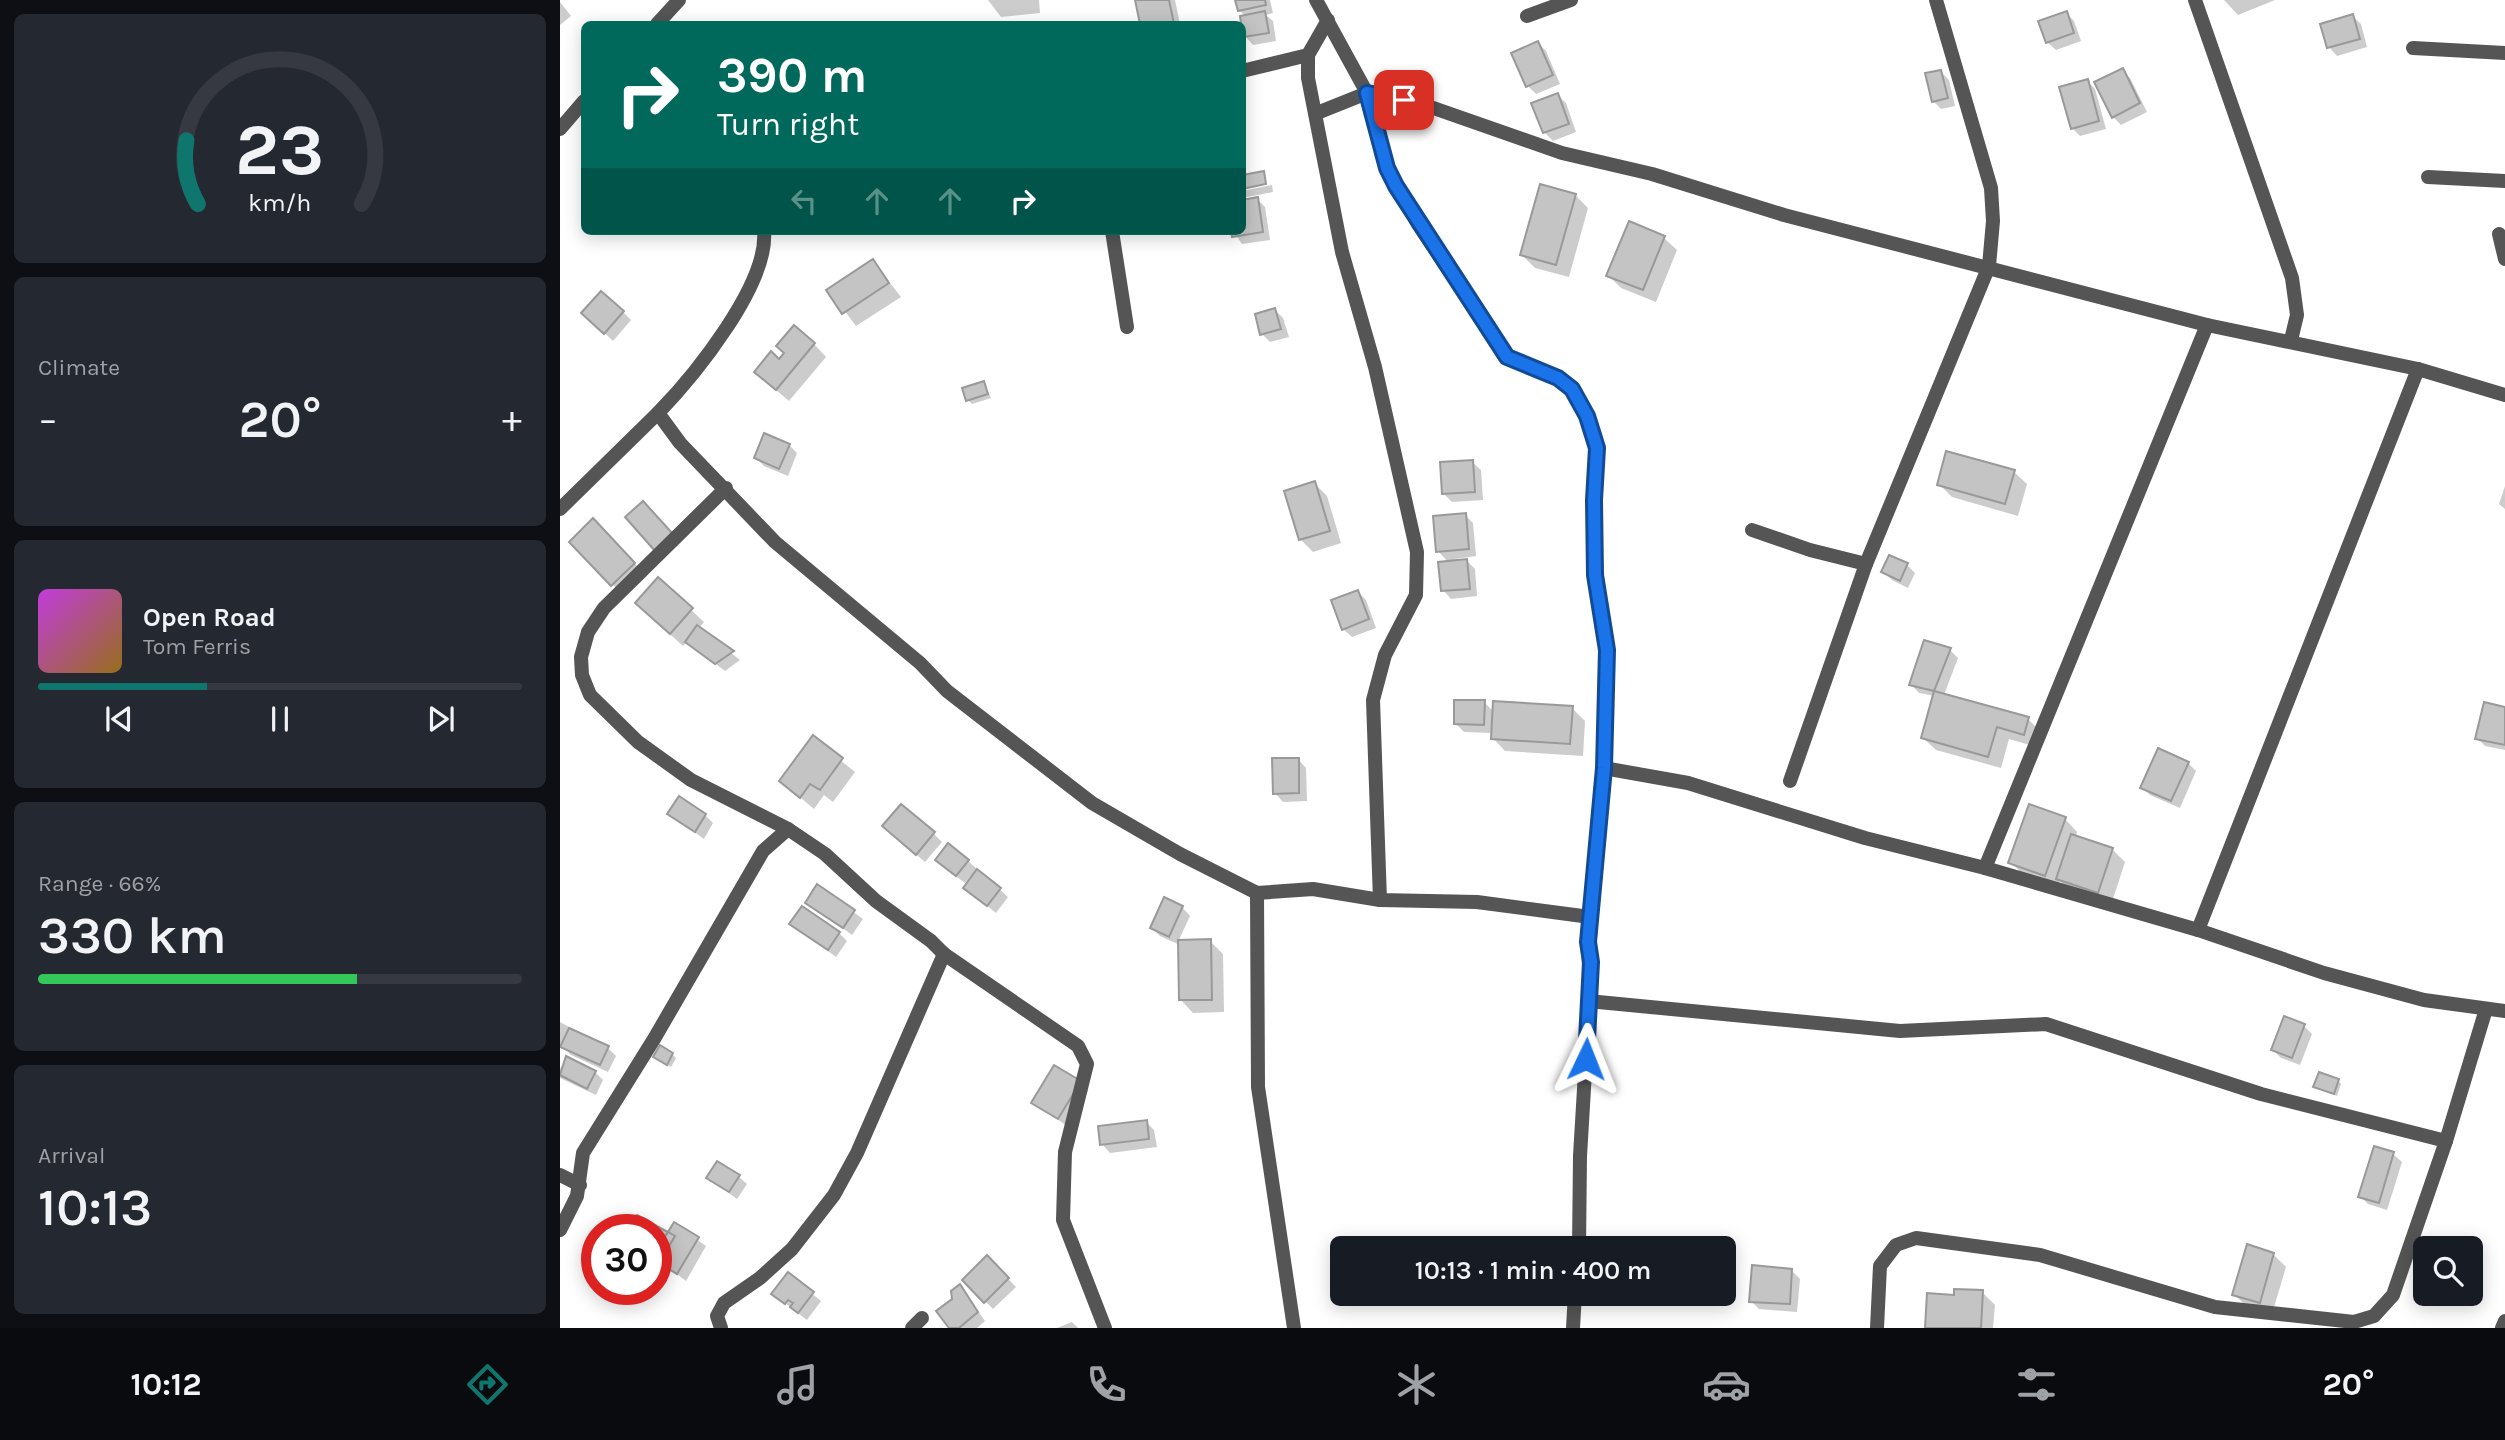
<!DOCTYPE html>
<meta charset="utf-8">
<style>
body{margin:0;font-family:Karla,sans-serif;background:#242831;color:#f1f3f6;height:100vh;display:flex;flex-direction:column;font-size:26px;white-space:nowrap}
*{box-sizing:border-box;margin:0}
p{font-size:23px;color:#9ea1a6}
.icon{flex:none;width:38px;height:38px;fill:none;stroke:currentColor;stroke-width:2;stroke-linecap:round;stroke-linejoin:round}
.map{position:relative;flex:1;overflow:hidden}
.sheet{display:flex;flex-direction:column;gap:14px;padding:14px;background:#0d0f14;width:560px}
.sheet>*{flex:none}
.top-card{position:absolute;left:21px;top:21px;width:665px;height:214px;border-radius:10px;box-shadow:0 4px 18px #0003;background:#00695c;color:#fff;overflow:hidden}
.controls{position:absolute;left:1853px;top:1236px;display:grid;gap:14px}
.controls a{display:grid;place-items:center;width:70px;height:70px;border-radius:10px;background:#171b24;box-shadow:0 4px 18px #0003;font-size:35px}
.speed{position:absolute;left:21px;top:1214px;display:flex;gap:14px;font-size:35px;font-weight:700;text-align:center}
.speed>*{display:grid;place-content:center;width:91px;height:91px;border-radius:50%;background:#171b24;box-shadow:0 4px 18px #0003;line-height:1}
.speed .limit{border:10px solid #d22;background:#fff;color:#111}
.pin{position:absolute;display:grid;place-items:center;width:60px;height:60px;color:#fff;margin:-30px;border-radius:14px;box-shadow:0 4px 10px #0006}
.me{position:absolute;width:77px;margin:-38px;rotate:2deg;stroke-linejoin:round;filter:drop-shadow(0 0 5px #0008)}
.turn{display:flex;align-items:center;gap:24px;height:147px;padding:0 21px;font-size:32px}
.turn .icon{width:91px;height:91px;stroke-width:2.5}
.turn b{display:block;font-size:49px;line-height:60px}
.lanes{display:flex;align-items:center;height:66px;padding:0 21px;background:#0003;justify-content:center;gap:35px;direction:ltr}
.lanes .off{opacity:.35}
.big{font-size:52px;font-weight:600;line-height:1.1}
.sheet .tile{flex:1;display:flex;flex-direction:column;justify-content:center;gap:10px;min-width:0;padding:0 24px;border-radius:10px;background:#242831}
.sheet .dial{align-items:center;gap:0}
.dial svg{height:182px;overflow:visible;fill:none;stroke:#363941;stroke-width:7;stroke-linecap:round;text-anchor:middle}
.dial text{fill:#f1f3f6;stroke:none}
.song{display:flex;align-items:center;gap:21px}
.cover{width:84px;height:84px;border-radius:10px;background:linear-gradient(135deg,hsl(290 70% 55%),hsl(40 70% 35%))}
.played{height:7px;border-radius:4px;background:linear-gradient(90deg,#0f766e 35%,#363941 35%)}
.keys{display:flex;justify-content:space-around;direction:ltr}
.heat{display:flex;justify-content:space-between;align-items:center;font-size:38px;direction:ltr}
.charge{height:10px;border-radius:5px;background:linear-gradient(90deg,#34c759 66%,#363941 0)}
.trip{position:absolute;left:770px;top:1236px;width:406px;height:70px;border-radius:10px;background:#171b24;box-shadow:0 4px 18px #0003;font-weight:600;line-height:70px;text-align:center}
.tab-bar{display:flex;height:112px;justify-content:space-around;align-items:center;background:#090b0e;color:#9ea1a6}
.tab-bar .icon{width:49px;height:49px}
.tab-bar .selected{color:#0f766e}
.tab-bar b{font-size:32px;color:#f1f3f6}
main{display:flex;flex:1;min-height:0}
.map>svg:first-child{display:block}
.shadow{fill:#0003}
.building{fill:#c4c4c4;stroke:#999;stroke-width:2}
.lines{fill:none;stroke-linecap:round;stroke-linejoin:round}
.minor{stroke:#555;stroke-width:14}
.route-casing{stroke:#114b97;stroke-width:18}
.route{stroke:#1a73e8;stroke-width:12}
</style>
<main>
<section class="sheet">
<div class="tile dial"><svg viewBox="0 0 100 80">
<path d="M14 69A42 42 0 1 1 86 69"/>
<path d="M14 69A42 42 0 0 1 9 41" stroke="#0f766e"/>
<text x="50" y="56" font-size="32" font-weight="700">23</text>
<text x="50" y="72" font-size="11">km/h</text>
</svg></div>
<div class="tile"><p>Climate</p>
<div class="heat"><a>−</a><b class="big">20°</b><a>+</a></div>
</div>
<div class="tile">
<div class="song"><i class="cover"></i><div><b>Open Road</b><p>Tom Ferris</p></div></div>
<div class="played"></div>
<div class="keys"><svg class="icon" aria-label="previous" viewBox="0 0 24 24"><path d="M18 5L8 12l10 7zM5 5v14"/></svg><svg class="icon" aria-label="pause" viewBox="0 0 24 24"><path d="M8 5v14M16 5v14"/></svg><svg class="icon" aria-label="next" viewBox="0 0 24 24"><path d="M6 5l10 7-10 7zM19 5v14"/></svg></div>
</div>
<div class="tile"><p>Range · 66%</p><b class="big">330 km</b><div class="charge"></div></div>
<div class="tile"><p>Arrival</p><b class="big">10:13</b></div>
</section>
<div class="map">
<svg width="1945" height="1328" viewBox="0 0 1945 1328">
<rect width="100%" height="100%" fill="#fff"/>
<g class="shadow">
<polygon points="428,0 479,0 480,13 441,17"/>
<polygon points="577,0 615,0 620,24 581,24"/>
<polygon points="677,0 710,0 713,13 706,15 713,21 716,41 693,45 685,36 686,17 679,10"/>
<polygon points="1664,0 1715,0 1678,15"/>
<polygon points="0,2 11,16 0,25"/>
<polygon points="1506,13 1514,21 1521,41 1496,50 1487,42"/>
<polygon points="1792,16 1801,24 1807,47 1777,56 1769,47"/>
<polygon points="978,43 986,51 1000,84 976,94 968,86"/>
<polygon points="1562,70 1570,78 1587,112 1561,125 1553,117"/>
<polygon points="1381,72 1389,80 1395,106 1381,109 1373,101"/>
<polygon points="1527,81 1535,89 1546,129 1520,136 1512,128"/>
<polygon points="997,95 1006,103 1016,132 993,141 985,133 974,104"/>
<polygon points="712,185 713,192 682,198 682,191"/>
<polygon points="1015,195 1028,208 1009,277 975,268 962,255"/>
<polygon points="697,199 705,207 710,240 682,244 673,231 682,231"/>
<polygon points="1070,223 1104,238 1117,250 1096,302 1061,288 1048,275"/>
<polygon points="313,261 341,297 296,326 269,290"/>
<polygon points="715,310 723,318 729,337 710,342 702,334"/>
<polygon points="63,312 71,320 53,341 32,321"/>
<polygon points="254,344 266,357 229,401 209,384 226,354"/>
<polygon points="424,383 431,398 412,404 408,400"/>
<polygon points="229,445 237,453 228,476 204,466 196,458"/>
<polygon points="912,462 921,470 923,500 892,502 884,494"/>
<polygon points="1454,472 1467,484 1458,516 1392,497 1379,484"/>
<polygon points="754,483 767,496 781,543 753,552 740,539"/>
<polygon points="1945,486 1945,509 1939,504"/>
<polygon points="905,515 913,523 916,556 895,559 896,562 907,561 915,569 917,596 891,599 883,590 889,563 878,551"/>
<polygon points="33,521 87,576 65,597 11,542"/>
<polygon points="1347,565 1355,573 1348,588 1332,580 1323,571"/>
<polygon points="798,592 806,600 816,628 792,637 783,629"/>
<polygon points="131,610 144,622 139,628 180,660 165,671 127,642 123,646 90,616"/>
<polygon points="1390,650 1398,658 1384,695 1468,719 1481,732 1477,747 1449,739 1441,768 1376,750 1363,738 1375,696 1359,693 1351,684"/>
<polygon points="924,702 934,712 1012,708 1025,721 1023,756 945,751 933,738 933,733 904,732 896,724"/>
<polygon points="1945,709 1945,750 1925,746 1917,738"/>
<polygon points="253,738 295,772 273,802 264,795 254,809 221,781"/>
<polygon points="738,759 746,768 747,801 723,802 715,793"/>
<polygon points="1628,763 1636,771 1620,808 1590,795 1582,787"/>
<polygon points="109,814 145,815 153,823 144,839"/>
<polygon points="1505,819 1517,832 1516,837 1552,849 1565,862 1551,905 1511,892 1500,881 1498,887 1463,875 1451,862"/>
<polygon points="332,834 374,834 382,842 365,862"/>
<polygon points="408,861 448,897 436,913 405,888 412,879 410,877 405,883 385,868"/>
<polygon points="258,886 303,919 292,935 247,902"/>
<polygon points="622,907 630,916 618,942 650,941 663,954 664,1012 633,1013 621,1000 620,945 600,936 592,928"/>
<polygon points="232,924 279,933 287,941 276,957"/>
<polygon points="0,1022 48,1048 56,1056 48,1072 11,1055 1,1045 0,1048"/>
<polygon points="1744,1026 1752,1034 1740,1065 1721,1058 1713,1050"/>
<polygon points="112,1054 116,1058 111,1067 99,1060"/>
<polygon points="6,1058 35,1072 43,1080 36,1095 0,1078 0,1069"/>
<polygon points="1778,1080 1781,1084 1777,1096 1755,1086"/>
<polygon points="520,1083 528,1091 507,1126 474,1103"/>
<polygon points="586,1122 594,1130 597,1147 550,1153 542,1144"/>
<polygon points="1833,1154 1842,1162 1827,1210 1808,1204 1800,1196"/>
<polygon points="178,1176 187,1184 177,1199 148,1178"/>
<polygon points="77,1218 108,1234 114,1224 146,1246 126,1281 101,1262 105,1256 96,1251 96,1230 70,1230"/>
<polygon points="1713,1254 1726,1267 1712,1314 1687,1307 1674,1294"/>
<polygon points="427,1257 456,1287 433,1309 404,1280"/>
<polygon points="1231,1270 1240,1279 1237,1312 1199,1309 1191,1301"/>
<polygon points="228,1274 261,1301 247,1320 213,1294"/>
<polygon points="400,1286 425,1321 417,1328 391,1328"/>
<polygon points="1422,1292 1435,1305 1433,1328 1367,1328 1395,1296"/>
<polygon points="512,1322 518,1328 497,1328"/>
</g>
<g class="building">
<polygon points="575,0 609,0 614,24 580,24"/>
<polygon points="675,0 705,0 706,5 678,11"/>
<polygon points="705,11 709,33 683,37 680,16"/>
<polygon points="1507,11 1514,33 1486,43 1478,21"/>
<polygon points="1793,14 1800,39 1767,48 1760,24"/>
<polygon points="978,41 993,75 966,87 951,53"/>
<polygon points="1563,68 1580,103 1552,118 1534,82"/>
<polygon points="1381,70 1388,98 1372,102 1365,73"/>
<polygon points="1528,79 1539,121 1511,129 1499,87"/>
<polygon points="998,93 1009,124 983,133 971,103"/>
<polygon points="704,171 706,184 682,189 682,175"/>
<polygon points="980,184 1016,194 996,265 960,255"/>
<polygon points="698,197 703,232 672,237 671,231 682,231 682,200"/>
<polygon points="1069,221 1105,236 1083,290 1046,276"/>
<polygon points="313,259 329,283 282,314 266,290"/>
<polygon points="41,291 64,311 44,334 21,313"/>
<polygon points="715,308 721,329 700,335 695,314"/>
<polygon points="234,325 255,343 216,390 194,372 211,351 219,359 224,353 216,346"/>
<polygon points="424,381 428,394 406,401 402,388"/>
<polygon points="204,433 230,444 219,469 194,458"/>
<polygon points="1386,451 1455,470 1445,504 1377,485"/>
<polygon points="913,460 915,492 882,494 880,462"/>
<polygon points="755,481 770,531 739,540 724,491"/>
<polygon points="83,501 113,534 95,551 65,517"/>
<polygon points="906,513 909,549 876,552 873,516"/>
<polygon points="33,518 75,563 51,586 9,542"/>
<polygon points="1329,555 1348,563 1340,581 1321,572"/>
<polygon points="907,559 910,589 881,591 878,562"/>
<polygon points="98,577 133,608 110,634 75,603"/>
<polygon points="798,590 809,619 782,630 771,600"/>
<polygon points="137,625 174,651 155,664 125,642"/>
<polygon points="1364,640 1391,648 1374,691 1349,685"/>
<polygon points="1374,691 1469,717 1464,735 1437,727 1428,757 1361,738"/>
<polygon points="894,700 925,700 924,725 894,724"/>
<polygon points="933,701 1013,706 1010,744 931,739"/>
<polygon points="1924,702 1945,707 1945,745 1915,739"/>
<polygon points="253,735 283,758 260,790 250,784 240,798 219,781"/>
<polygon points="1598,748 1629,762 1611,801 1580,788"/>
<polygon points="712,758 739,758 739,793 713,794"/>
<polygon points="119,796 146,814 135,832 107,814"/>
<polygon points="341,804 375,832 356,855 322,826"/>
<polygon points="1469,804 1506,817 1485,876 1448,863"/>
<polygon points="1511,834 1553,848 1538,893 1496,879"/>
<polygon points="388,843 409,860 396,876 375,860"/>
<polygon points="417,869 441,888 427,906 403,888"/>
<polygon points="257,884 295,910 283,928 245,903"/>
<polygon points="604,897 623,906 609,937 590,928"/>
<polygon points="242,906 280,932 268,950 229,924"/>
<polygon points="651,939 652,1000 619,1000 618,940"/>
<polygon points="1724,1016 1745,1024 1732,1058 1711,1050"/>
<polygon points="9,1028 49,1046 40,1065 0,1047"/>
<polygon points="100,1045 113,1053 107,1065 93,1057"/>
<polygon points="6,1056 36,1071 27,1089 0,1075"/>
<polygon points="494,1065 521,1081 498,1119 471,1103"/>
<polygon points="1759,1072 1779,1079 1774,1094 1753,1087"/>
<polygon points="587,1120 589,1139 540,1145 538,1126"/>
<polygon points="1814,1146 1834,1152 1819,1203 1798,1197"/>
<polygon points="157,1161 180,1175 169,1192 146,1178"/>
<polygon points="77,1215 108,1232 96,1249 96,1230 68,1230"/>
<polygon points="114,1222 139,1237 117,1274 99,1263 115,1236 108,1232"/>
<polygon points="1687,1244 1714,1253 1700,1303 1672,1295"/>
<polygon points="427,1255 449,1278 424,1303 402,1280"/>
<polygon points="1192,1265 1232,1269 1230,1304 1189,1302"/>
<polygon points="228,1272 254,1292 238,1313 230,1307 233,1303 228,1300 225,1304 211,1294"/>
<polygon points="400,1284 418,1312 399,1328 389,1328 376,1311 392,1299 391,1291"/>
<polygon points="1394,1289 1423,1290 1421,1328 1365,1328 1367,1293 1394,1295"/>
</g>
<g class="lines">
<g class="minor">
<polyline points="756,0 807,93 827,168 858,224 947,357 998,378 1012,389 1027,416 1037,448 1034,500 1035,575 1047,650 1044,768 1028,942 1030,988 1020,1156 1019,1248"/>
<polyline points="1635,0 1732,278 1737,315 1731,340"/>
<polyline points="967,16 1011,0"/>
<polyline points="768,20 748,55 748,78 782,252 815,367 857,552 856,595 825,655 813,700 820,900"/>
<polyline points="97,24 119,0"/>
<polyline points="1853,48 1945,53"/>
<polyline points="682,71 748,55"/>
<polyline points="757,113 807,93 862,104 1002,153 1092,174 1224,215 1647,325 1858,369 1945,395"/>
<polyline points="0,129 24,101"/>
<polyline points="1868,177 1945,181"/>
<path d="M 204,231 C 209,284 134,376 98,413 L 120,443 L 215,542 L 360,663 L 387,691 L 532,803 L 620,854 L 697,893 L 753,889 L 820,900 L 917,902 L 1030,917"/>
<polyline points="552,231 567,327"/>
<polyline points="1939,234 1945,259"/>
<polyline points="166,488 44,608 28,632 21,657 22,675 30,695 78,742 131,780 228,829 265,854 316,901 371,941 384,954 518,1046 527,1064 505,1152 503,1220 545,1328"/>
<polyline points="0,509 98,413"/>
<polyline points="1192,530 1250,550 1306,564"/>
<polyline points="1044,768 1128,783 1305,838 1425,868 1638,930 1764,973 1864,1000 1945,1011"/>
<polyline points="1230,781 1306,564 1429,266 1433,221 1431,188 1376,0"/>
<polyline points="1425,868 1647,325"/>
<polyline points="697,893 698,1087 734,1328"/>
<polyline points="1638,930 1858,369"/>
<polyline points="1028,1001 1340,1031 1486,1024 1701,1094 1886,1141"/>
<polyline points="0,1175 20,1185"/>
<polyline points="0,1230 17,1196 23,1153 94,1039 203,851 228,829"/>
<polyline points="161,1328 157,1316 164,1303 200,1278 232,1249 274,1195 297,1153 384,954"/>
<polyline points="352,1328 362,1318"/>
<polyline points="1013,1328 1015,1293"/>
<polyline points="1317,1328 1320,1266 1336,1245 1356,1238 1480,1255 1655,1307 1794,1322 1814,1316 1833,1295 1886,1141 1926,1009"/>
<polyline points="1942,1328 1945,1321"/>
</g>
</g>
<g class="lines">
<defs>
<polyline id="route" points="844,100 807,93 827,168 836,186 947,357 998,378 1012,389 1027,416 1037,448 1034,500 1035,575 1047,650 1044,768 1028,942 1031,962 1026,1059"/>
</defs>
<use href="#route" class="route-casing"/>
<use href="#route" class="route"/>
</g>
</svg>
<div class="controls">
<a><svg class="icon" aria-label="search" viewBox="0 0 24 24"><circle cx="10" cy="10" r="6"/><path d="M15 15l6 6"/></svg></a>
</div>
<div class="speed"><div class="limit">30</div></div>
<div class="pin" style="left:844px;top:100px;background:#d93025"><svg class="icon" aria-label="arrive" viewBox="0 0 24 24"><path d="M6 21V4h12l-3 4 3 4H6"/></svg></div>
<svg class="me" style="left:1026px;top:1059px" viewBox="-20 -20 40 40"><path d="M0-17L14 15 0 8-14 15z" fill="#1a73e8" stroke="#fff" stroke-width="4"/></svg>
<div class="trip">10:13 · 1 min · 400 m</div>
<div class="top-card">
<div class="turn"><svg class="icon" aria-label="right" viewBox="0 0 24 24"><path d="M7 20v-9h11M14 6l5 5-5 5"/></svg><div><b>390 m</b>Turn right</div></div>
<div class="lanes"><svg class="icon off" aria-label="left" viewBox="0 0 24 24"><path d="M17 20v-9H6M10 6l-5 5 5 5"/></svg><svg class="icon off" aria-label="ahead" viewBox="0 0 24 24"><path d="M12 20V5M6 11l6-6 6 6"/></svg><svg class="icon off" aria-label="ahead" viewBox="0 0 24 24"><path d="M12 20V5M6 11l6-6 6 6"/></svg><svg class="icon" aria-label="right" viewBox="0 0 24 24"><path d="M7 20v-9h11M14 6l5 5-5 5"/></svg></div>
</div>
</div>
</main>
<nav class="tab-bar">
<b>10:12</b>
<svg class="icon selected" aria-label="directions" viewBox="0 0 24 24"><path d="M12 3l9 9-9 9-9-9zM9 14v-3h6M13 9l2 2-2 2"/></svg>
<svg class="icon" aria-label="music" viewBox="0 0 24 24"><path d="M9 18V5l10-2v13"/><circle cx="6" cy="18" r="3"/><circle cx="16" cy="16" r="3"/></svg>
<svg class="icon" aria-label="phone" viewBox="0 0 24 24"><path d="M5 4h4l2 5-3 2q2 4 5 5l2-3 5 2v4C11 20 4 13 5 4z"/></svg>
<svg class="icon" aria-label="climate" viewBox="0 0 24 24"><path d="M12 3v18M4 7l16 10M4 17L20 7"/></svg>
<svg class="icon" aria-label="car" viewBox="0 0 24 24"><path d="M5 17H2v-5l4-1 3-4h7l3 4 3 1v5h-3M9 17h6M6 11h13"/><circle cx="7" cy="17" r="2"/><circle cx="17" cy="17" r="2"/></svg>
<svg class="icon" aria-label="filters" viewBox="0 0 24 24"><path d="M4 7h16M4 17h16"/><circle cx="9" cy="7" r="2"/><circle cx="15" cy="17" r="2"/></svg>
<b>20°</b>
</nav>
